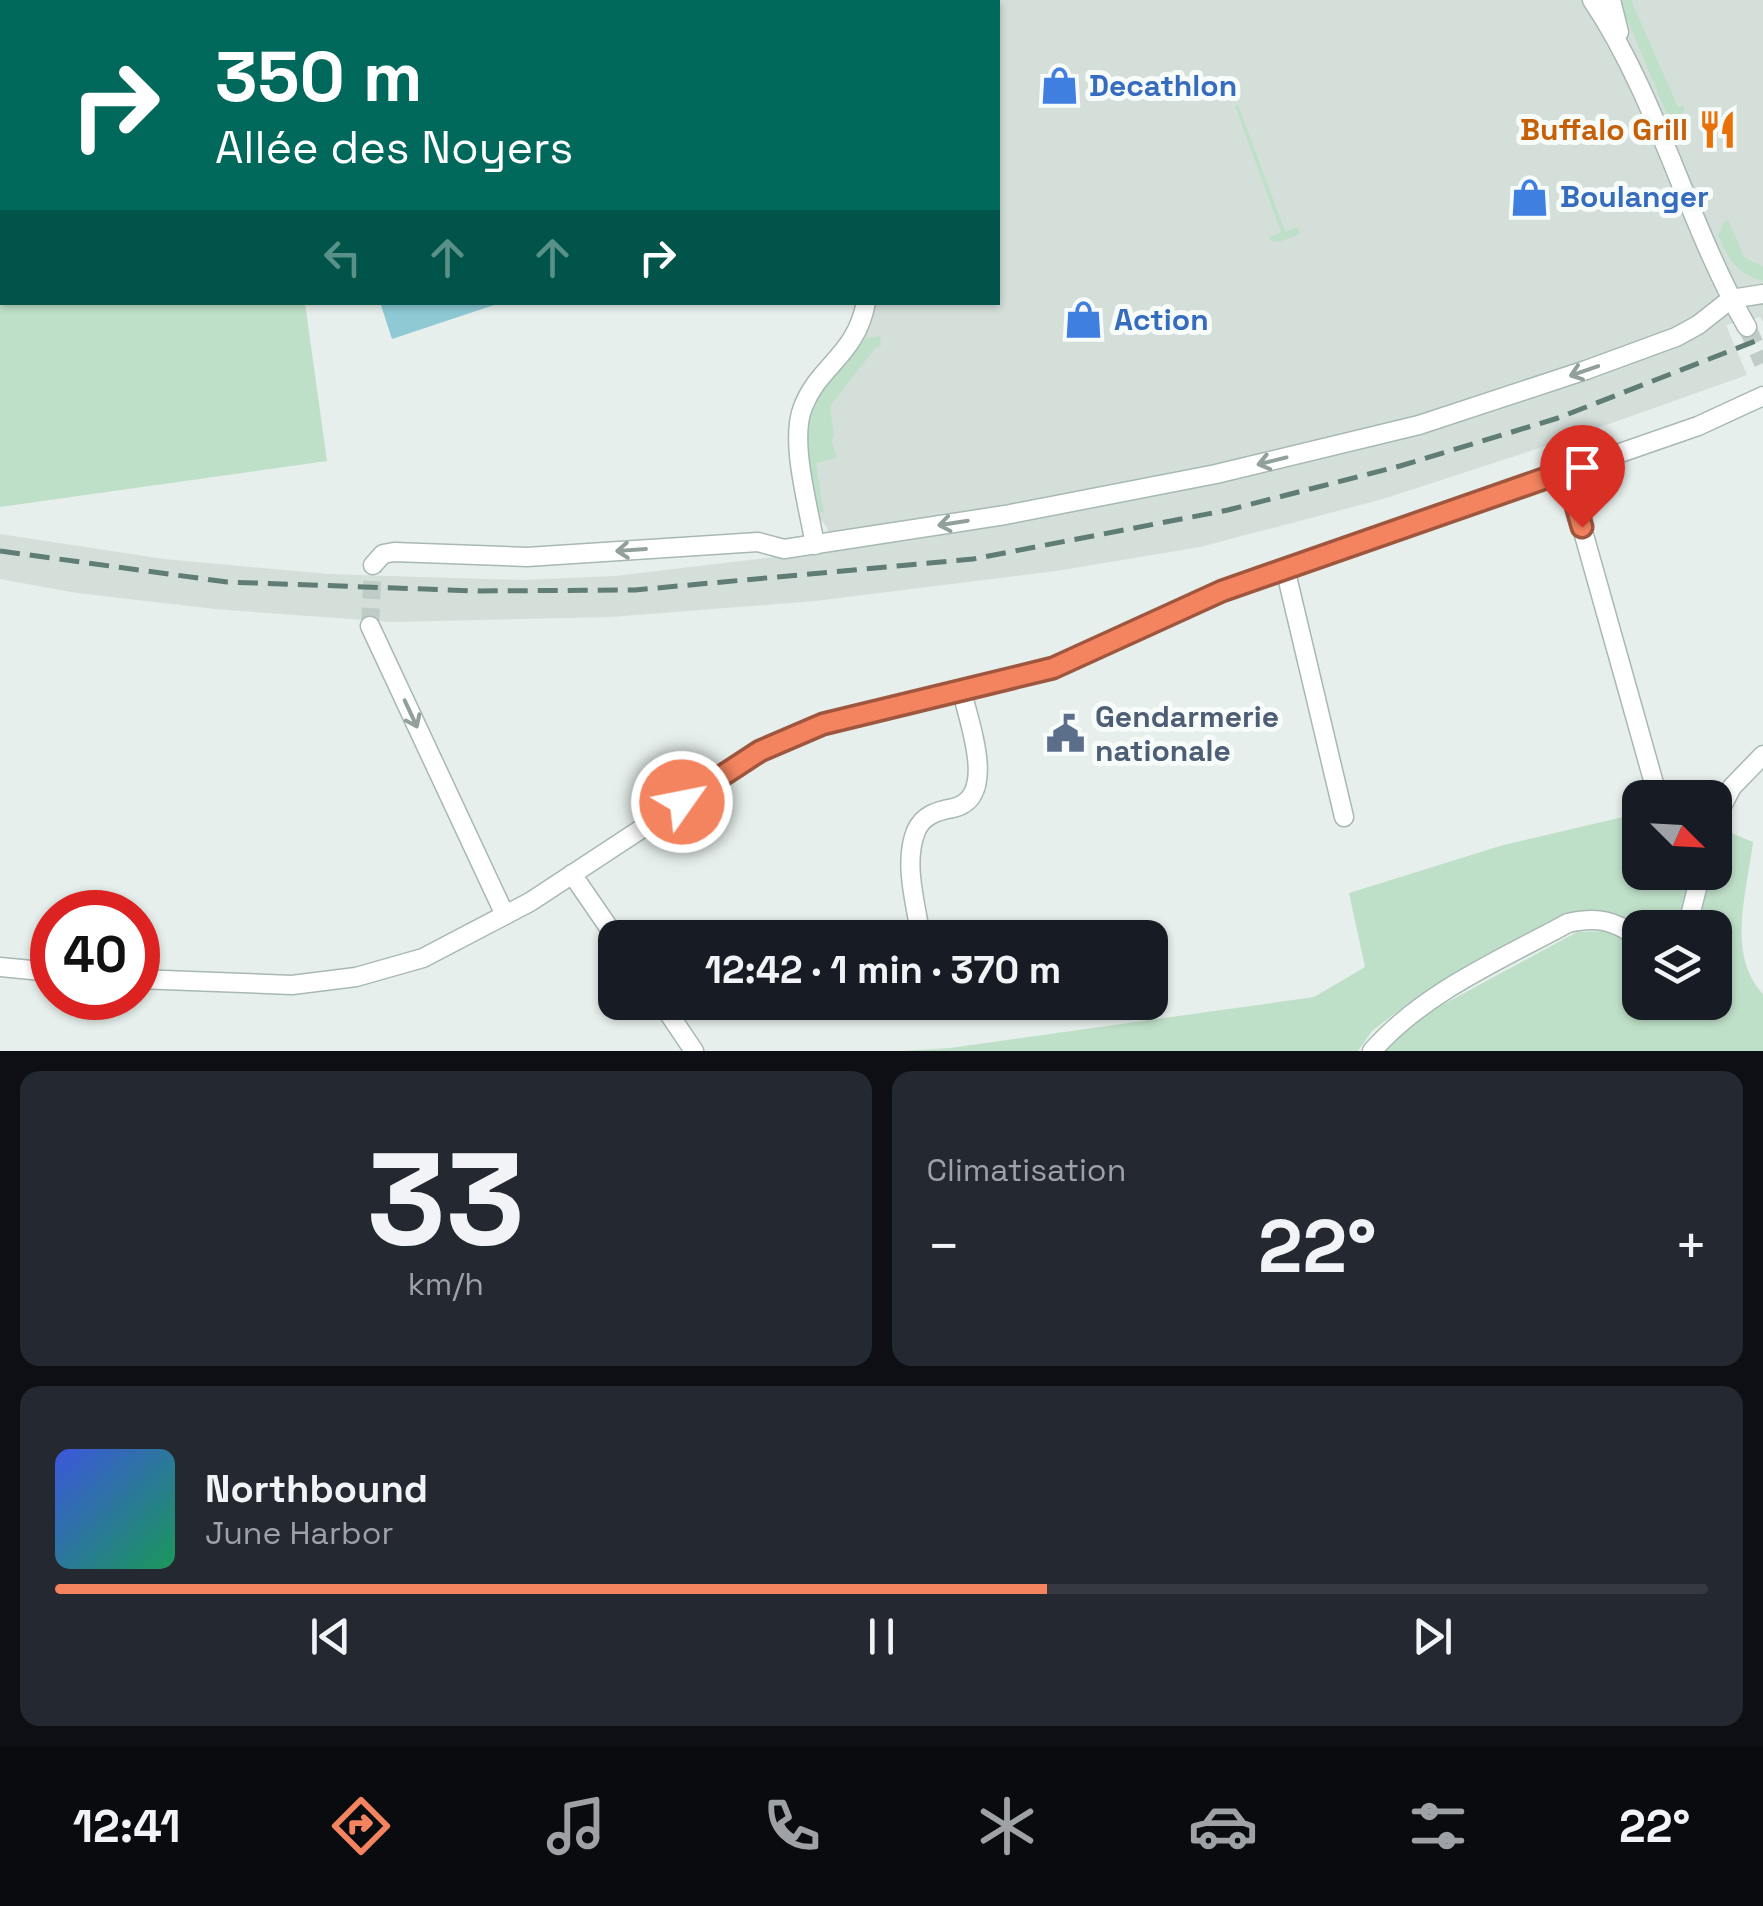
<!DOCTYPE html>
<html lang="fr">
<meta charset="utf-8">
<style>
body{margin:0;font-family:"Space Grotesk",sans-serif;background:#242831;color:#f1f3f6;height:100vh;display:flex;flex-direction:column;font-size:38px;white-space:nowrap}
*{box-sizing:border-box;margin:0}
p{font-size:32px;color:#9ea1a6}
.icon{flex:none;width:55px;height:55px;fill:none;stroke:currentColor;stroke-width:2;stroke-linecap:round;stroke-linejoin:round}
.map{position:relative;height:1051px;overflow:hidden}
.details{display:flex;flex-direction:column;gap:20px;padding:20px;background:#0d0f14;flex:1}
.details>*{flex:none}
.top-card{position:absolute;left:0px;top:0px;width:1000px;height:305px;box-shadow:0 2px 8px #0004;background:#00695c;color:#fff;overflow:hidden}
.needle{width:65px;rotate:114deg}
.tools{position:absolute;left:1622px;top:780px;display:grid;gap:20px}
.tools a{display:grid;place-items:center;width:110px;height:110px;border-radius:20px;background:#171b24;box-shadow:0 2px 8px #0004;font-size:50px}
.speed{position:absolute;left:30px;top:890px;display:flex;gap:20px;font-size:50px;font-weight:700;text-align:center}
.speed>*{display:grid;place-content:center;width:130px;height:130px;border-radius:50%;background:#171b24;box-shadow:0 2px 8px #0004;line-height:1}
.speed .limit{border:15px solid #d22;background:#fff;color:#111}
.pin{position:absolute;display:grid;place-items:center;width:85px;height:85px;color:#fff;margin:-102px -42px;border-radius:50% 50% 50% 0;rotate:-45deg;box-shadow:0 0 10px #0007}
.pin .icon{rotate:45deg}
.me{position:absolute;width:110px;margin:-55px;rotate:57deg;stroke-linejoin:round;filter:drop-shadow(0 0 8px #0008)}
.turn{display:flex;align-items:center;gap:35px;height:210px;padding:0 50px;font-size:45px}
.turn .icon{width:130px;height:130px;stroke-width:2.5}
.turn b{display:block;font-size:70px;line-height:85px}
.lanes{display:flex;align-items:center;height:95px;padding:0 50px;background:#0003;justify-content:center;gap:50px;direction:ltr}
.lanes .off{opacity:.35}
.big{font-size:75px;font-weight:700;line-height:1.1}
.details .tile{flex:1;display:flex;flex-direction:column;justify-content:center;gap:15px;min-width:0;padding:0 35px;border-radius:20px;background:#242831}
.details .dial{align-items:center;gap:0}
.dial b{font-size:130px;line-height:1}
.song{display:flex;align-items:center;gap:30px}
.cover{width:120px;height:120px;border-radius:15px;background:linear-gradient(135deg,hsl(230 70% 55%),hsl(150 70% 35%))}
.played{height:10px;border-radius:5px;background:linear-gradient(90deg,#f4845f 60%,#363941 60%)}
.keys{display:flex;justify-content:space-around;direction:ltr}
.heat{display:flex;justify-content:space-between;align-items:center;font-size:55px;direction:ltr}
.details .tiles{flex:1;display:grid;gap:20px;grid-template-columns:1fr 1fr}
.tile:last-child{grid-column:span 2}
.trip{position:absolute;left:598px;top:920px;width:570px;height:100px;border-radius:20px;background:#171b24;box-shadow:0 2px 8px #0004;font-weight:700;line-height:100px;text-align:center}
.tab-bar{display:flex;height:160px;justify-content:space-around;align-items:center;background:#090b0e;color:#9ea1a6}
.tab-bar .icon{width:70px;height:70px}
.tab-bar .selected{color:#f4845f}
.tab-bar b{font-size:45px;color:#f1f3f6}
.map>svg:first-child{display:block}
.built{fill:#d4dfda}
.green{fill:#bfe0c8}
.water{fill:#8ec9d4}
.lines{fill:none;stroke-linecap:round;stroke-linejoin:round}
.minor-tunnel{stroke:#bfccc8;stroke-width:18;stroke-dasharray:18 9;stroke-linecap:butt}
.minor-casing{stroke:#a8b8b2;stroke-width:21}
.major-casing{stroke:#c2cac8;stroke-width:26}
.highway-casing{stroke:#c2cac8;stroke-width:31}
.minor{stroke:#fff;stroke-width:18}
.major{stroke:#6aa596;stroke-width:22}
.highway{stroke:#2f6f62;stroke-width:28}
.rail{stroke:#5f7d75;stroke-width:5;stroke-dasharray:20 10;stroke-linecap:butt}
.oneway{stroke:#92a09c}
.route-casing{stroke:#9f563e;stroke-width:25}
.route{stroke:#f4845f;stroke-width:18}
.labels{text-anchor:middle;stroke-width:10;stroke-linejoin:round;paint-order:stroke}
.shop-label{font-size:30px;font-weight:bold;fill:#366cbe;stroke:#f7fbf9;text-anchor:start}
.food-label{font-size:30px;font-weight:bold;fill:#c56008;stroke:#f7fbf9;text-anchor:end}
.service-label{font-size:30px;font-weight:bold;fill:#4e5e75;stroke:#f7fbf9;text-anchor:start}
</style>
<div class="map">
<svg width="1763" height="1051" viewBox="0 0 1763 1051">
<rect width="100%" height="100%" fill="#e6efeb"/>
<polygon class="built" points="938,0 1763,0 1763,322 1760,317 1726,325 1747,375 1564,440 1383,499 1200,547 1056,571 815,601 611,617 391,622 215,609 77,593 0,579 0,534 164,559 328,574 521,580 615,576 832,550 827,528 817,514 804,431 811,403 869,329 873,303 998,302 998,2 931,2"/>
<g class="green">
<polygon points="1622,0 1631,0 1678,107 1683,106 1685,112 1669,120 1623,9"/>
<polygon points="1238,105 1285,231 1298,227 1300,234 1279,242 1271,241 1269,237 1281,232 1235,106"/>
<path d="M 1728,220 L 1745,258 L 1763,266 L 1763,281 C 1737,274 1729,260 1718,236 L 1724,222 Z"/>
<polygon points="0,299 2,302 305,303 327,461 0,507"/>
<polygon points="880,336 881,346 876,347 830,406 834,437 831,439 837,458 816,463 824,513 817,511 804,431 811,403 862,339"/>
<path d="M 1640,813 L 1640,872 L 1693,873 L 1680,927 C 1668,927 1650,930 1639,926 C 1601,913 1603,905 1560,918 L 1406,1005 L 1372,1031 L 1358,1051 L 901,1051 L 950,1048 L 1314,997 L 1365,967 L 1349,893 L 1500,846 Z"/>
<path d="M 1719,828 L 1753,842 C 1747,891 1726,955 1763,994 L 1763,1051 L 1384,1051 L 1398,1034 L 1420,1017 L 1577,932 L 1611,931 L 1640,947 L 1640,1002 L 1715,1002 L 1715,928 L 1699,927 L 1709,873 L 1715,872 L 1715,840 Z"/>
</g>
<g class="water">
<polygon points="0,0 236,0 2,2 0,43"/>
<polygon points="380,302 500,302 500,303 392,339"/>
</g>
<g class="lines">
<g class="minor-tunnel">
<polyline points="1747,327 1763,363"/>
<polyline points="370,626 373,565"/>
</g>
<defs>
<g id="minor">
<path d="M 1592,0 C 1659,100 1687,223 1747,327"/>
<polyline points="1611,0 1619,32"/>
<polyline points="1566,471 1655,787"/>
<path d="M 815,545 C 809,508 789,441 803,407 C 819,365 856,356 866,302"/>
<polyline points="373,565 383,554 394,552 527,557 758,542 784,549 1005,515 1216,474 1419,425 1586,370 1676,337 1698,325 1731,299 1763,294"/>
<polyline points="1285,568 1344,817"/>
<polyline points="370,626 505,915"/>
<polyline points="1715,819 1732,787 1763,755"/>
<polyline points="572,874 616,938"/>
<polyline points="1687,928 1701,872"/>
<path d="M 921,938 C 916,904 903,863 916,831 C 923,815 937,811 953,808 C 999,798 968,721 962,691"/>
<polyline points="0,967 52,972"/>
<polyline points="138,979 292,985 356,977 423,958 530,902 760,751 823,724 1053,669 1222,591 1698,426 1763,396"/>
<polyline points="661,1002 694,1051"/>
<path d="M 1372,1051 C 1424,992 1500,960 1568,923 C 1599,916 1614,921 1640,938"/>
</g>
<g id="major">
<polyline points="884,2 891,0"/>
<polyline points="0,235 2,234"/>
</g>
<g id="highway">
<polyline points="646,2 653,0"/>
<polyline points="756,2 762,0"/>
<polyline points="0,157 2,157"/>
<polyline points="0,193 2,193"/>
</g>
</defs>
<use href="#minor" class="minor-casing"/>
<use href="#major" class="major-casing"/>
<use href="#highway" class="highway-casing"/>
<use href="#minor" class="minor"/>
<use href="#major" class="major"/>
<use href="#highway" class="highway"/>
<polyline class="rail" points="0,551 227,582 478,591 635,590 973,559 1228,510 1400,466 1558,418 1763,338"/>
</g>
<defs><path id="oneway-shaft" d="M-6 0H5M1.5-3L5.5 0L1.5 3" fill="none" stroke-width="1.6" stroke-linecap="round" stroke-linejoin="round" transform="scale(2.5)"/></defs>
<g class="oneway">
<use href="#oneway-shaft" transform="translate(1584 371) rotate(161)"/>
<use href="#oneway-shaft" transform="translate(1272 461) rotate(166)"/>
<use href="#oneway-shaft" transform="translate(953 523) rotate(171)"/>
<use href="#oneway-shaft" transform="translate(631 550) rotate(176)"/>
<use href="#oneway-shaft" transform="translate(411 714) rotate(65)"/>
</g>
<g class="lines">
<defs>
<polyline id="route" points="682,802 760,751 823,724 1053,668 1222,591 1566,471 1582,527"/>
</defs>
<use href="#route" class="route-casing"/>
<use href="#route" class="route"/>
</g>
<defs>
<symbol id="shop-bare" viewBox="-9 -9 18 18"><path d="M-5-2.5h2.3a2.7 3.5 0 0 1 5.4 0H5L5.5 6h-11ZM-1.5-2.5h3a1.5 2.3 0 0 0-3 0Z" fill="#3f7fe0" stroke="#f7fbf9" stroke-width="2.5" paint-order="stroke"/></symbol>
<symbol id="restaurant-bare" viewBox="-9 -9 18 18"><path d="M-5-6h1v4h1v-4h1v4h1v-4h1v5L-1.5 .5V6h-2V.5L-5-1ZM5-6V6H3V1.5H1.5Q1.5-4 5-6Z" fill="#e8710a" stroke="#f7fbf9" stroke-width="2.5" paint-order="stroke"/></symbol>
<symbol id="civic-bare" viewBox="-9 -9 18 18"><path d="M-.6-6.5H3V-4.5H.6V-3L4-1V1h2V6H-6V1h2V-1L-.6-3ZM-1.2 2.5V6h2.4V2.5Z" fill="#5c6f8a" stroke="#f7fbf9" stroke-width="2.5" paint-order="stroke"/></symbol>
</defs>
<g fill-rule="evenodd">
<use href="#shop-bare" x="1032" y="58" width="55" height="55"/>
<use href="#restaurant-bare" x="1690" y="102" width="55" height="55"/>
<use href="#shop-bare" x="1502" y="170" width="55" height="55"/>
<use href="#shop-bare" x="1056" y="292" width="55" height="55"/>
<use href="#civic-bare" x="1038" y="706" width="55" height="55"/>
</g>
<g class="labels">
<g class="shop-label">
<text x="1089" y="96">Decathlon</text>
<text x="1560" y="207">Boulanger</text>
<text x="1114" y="330">Action</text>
</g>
<g class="food-label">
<text x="1688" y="140">Buffalo Grill</text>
</g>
<g class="service-label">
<text x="1095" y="727">Gendarmerie<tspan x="1095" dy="34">nationale</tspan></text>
</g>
</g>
</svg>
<div class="tools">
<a><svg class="needle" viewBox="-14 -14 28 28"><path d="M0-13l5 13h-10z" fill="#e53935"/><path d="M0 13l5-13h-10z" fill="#9ea1a6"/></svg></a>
<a><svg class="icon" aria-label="layers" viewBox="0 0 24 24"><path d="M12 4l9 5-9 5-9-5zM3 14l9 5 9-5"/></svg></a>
</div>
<div class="speed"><div class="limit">40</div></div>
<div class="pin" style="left:1582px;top:527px;background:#d93025"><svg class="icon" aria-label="arrive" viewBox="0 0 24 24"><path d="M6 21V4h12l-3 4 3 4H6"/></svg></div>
<svg class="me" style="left:682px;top:802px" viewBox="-20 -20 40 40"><circle r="17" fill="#f4845f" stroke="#fff" stroke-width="3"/><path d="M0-11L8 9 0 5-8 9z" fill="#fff"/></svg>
<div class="trip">12:42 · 1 min · 370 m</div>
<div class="top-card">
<div class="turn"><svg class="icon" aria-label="right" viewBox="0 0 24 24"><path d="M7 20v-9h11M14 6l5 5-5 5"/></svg><div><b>350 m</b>Allée des Noyers</div></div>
<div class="lanes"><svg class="icon off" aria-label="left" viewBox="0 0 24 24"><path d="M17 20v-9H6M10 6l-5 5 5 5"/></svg><svg class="icon off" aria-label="ahead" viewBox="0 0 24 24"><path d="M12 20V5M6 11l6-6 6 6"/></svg><svg class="icon off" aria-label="ahead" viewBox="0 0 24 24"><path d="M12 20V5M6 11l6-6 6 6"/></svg><svg class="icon" aria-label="right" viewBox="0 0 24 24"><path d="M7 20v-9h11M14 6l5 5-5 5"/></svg></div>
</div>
</div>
<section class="details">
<div class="tiles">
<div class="tile dial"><b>33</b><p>km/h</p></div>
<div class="tile"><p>Climatisation</p>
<div class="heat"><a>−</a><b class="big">22°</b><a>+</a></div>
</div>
<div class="tile">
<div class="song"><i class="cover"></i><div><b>Northbound</b><p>June Harbor</p></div></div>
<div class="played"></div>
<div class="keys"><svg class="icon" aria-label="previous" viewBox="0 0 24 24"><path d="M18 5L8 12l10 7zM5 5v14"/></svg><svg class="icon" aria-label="pause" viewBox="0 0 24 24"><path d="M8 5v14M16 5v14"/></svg><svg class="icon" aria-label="next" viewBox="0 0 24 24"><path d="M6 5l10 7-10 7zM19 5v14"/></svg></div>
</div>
</div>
</section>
<nav class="tab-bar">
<b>12:41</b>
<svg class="icon selected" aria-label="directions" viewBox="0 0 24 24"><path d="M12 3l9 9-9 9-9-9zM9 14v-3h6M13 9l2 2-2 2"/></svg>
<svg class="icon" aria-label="music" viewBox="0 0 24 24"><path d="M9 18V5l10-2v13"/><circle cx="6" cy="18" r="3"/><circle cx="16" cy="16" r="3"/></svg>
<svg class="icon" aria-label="phone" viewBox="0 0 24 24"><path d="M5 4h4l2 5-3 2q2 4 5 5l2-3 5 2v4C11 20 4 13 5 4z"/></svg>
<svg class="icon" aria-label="climate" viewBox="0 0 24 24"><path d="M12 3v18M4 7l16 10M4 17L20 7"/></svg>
<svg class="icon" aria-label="car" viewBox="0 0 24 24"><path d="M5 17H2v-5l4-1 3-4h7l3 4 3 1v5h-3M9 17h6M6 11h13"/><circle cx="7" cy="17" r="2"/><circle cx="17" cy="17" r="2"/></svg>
<svg class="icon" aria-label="filters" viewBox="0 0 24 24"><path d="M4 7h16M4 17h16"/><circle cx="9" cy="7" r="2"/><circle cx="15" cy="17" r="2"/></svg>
<b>22°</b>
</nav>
